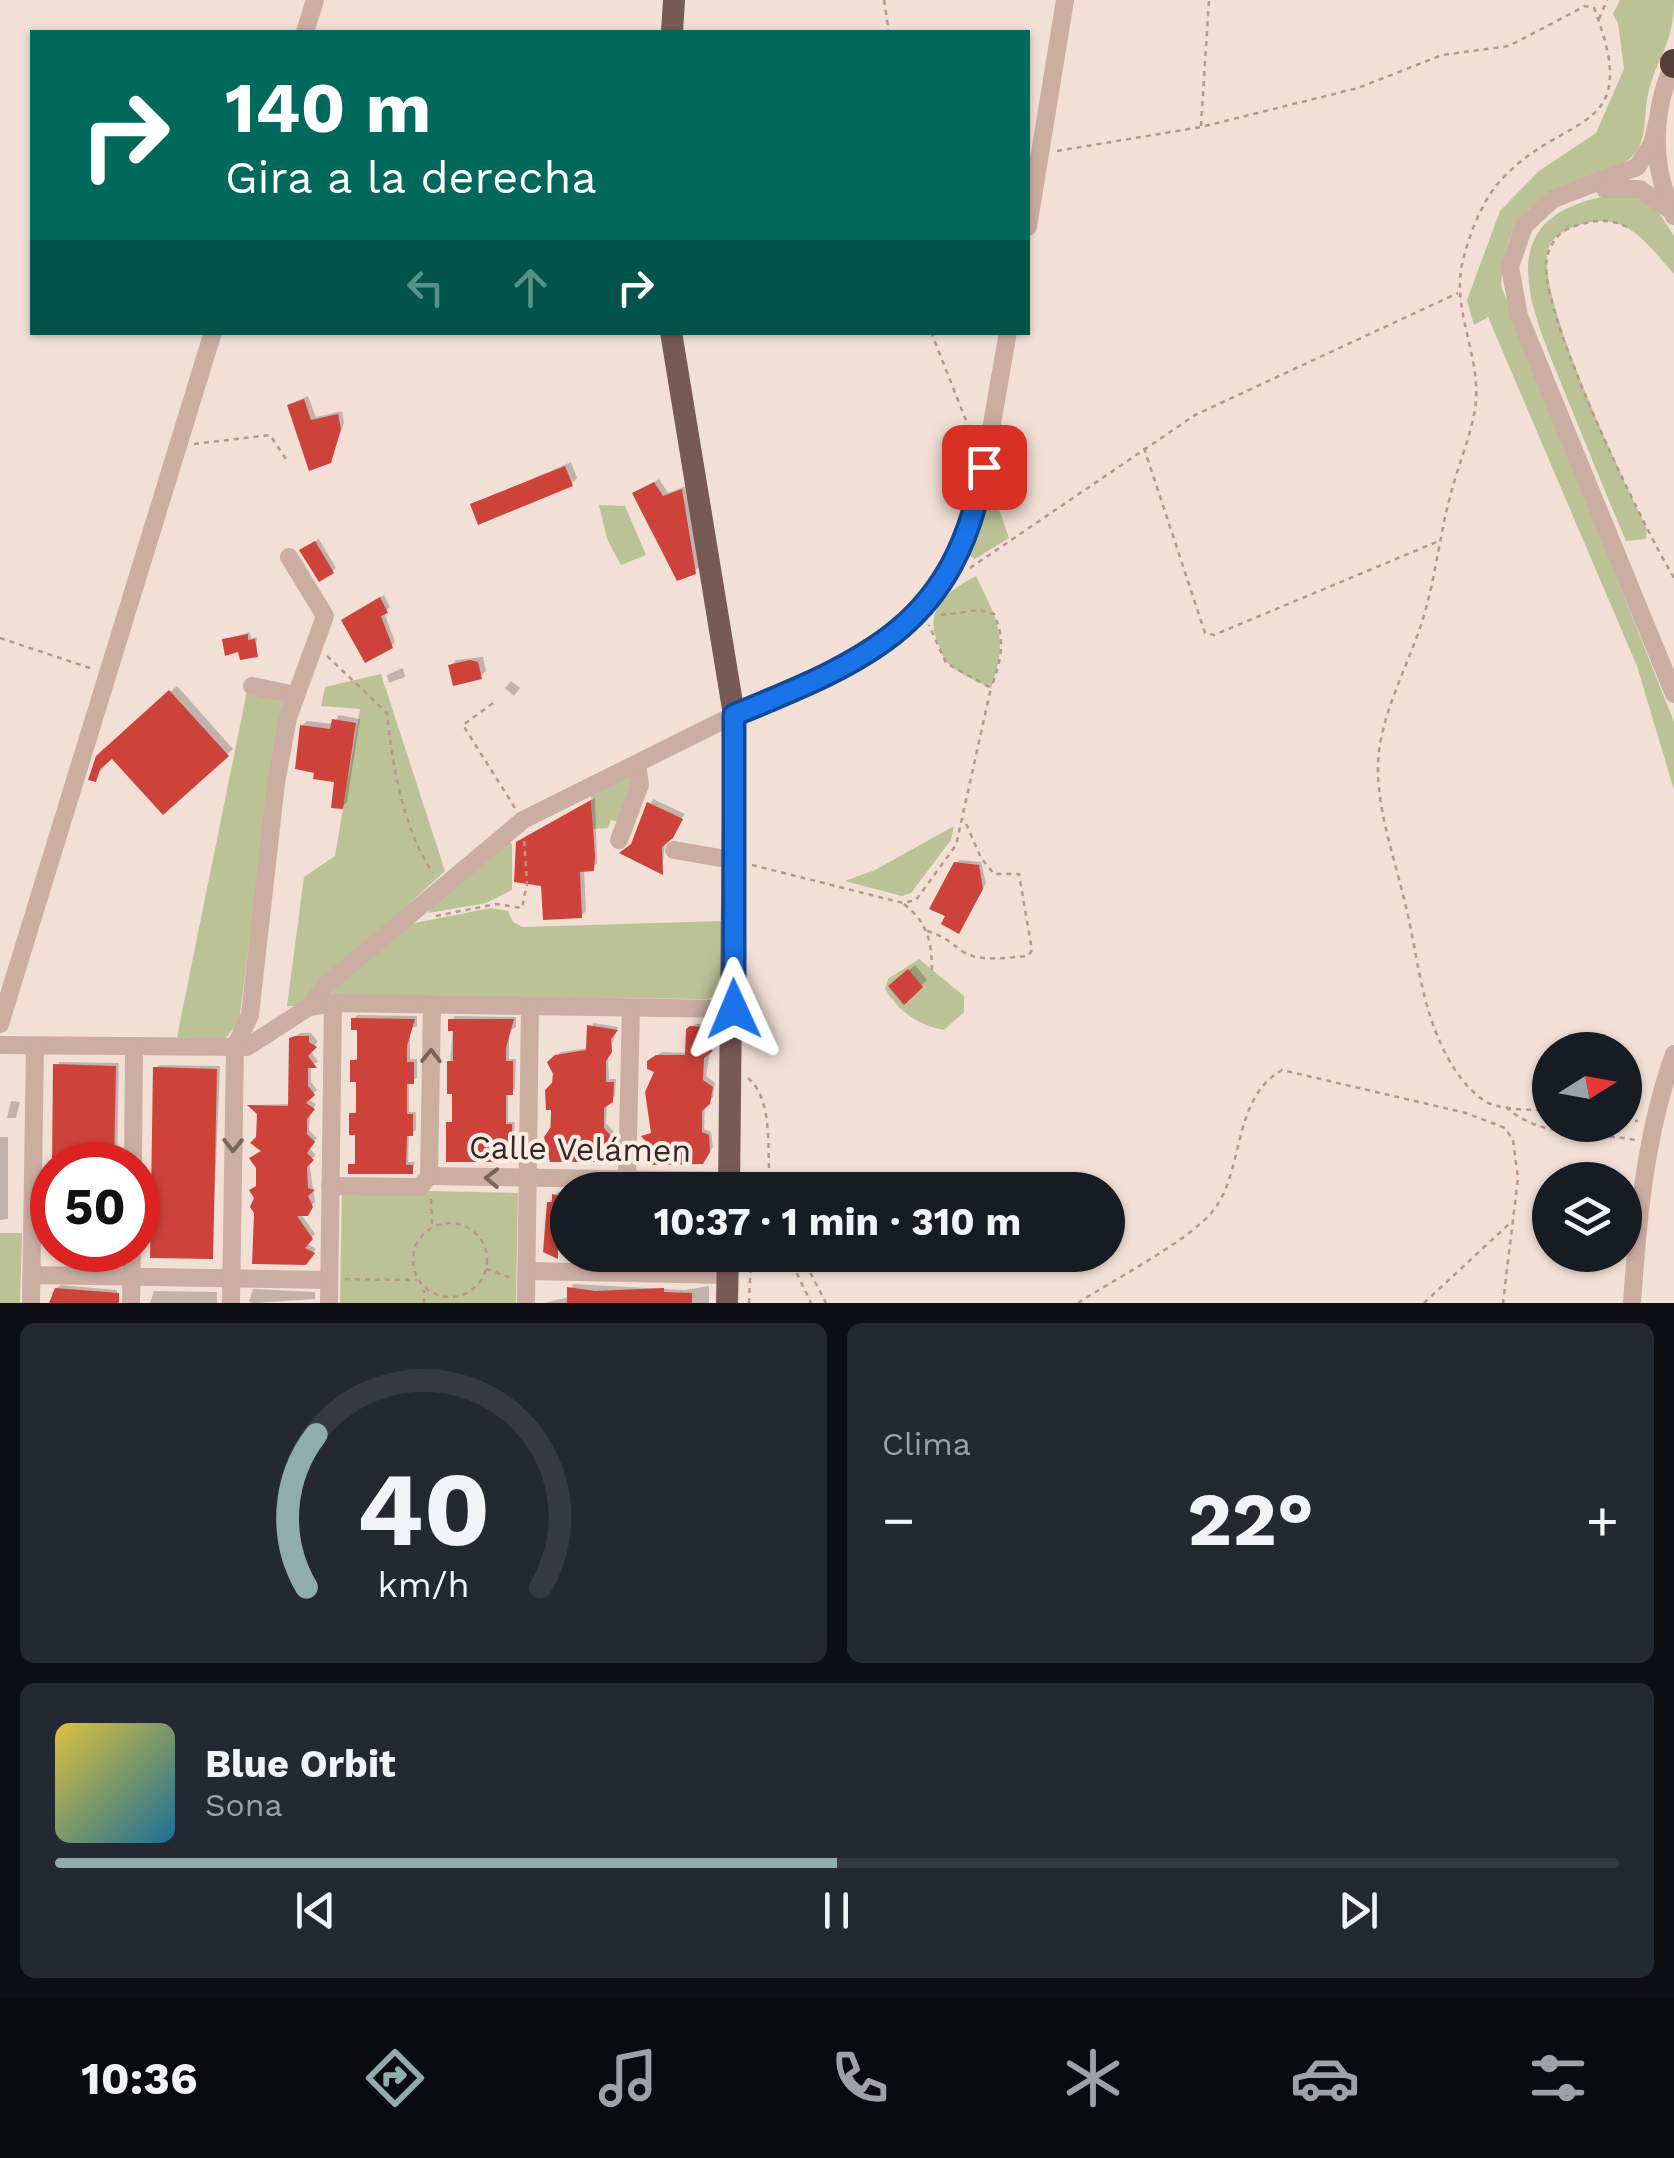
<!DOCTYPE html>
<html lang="es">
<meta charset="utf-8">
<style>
body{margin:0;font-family:"Work Sans",sans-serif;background:#242831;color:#f1f3f6;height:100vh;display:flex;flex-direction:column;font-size:38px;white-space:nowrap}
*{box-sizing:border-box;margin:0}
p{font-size:32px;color:#9ea1a6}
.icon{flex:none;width:55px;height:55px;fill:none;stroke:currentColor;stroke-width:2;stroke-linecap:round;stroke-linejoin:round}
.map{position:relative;height:1303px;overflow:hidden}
.drawer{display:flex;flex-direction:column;gap:20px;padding:20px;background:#0d0f14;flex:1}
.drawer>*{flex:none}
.top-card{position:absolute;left:30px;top:30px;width:1000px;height:305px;border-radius:0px;box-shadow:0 2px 8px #0004;background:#00695c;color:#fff;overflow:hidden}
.needle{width:65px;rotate:79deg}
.controls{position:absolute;left:1532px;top:1032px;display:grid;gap:20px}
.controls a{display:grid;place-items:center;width:110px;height:110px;border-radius:50%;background:#171b24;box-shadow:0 2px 8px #0004;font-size:50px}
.speed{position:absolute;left:30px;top:1142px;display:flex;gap:20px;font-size:50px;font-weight:700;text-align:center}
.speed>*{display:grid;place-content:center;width:130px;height:130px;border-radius:50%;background:#171b24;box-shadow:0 2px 8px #0004;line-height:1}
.speed .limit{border:15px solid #d22;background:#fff;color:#111}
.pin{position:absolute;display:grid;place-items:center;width:85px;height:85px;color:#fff;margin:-42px;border-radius:20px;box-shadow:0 5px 15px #0006}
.me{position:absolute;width:110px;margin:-55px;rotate:359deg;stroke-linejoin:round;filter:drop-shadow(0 0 8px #0008)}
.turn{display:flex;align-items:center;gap:35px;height:210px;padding:0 30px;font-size:45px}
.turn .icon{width:130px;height:130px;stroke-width:2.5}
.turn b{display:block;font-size:70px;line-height:85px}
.lanes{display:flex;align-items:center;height:95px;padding:0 30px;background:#0003;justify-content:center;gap:50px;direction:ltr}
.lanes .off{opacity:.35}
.big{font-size:75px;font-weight:700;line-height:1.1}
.drawer .tile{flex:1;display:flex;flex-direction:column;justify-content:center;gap:15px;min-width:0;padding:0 35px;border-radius:15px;background:#242831}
.drawer .dial{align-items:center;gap:0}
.dial svg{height:260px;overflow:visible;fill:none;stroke:#363941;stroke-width:7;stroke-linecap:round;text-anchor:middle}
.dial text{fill:#f1f3f6;stroke:none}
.song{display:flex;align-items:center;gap:30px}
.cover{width:120px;height:120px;border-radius:15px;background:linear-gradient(135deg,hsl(50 70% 55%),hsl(200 70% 35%))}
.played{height:10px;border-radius:5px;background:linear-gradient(90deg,#8fadac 50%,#363941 50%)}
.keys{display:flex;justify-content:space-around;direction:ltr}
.heat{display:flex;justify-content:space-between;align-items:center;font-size:55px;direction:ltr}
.drawer .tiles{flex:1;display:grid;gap:20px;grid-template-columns:1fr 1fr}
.tile:last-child{grid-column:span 2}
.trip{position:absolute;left:550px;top:1172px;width:575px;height:100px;border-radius:50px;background:#171b24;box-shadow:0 2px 8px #0004;font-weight:700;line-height:100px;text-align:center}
.dock{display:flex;height:160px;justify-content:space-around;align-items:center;background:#090b0e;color:#9ea1a6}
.dock .icon{width:70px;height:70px}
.dock .selected{color:#8fadac}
.dock b{font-size:45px;color:#f1f3f6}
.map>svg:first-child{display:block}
.green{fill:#bbc296}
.shadow{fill:#0003}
.building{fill:#cd4339}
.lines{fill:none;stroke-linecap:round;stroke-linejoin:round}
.path{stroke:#b6978c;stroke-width:2.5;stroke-dasharray:5 5;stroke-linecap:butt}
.minor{stroke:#cbada2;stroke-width:18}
.major{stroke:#785a55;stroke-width:22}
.highway{stroke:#563f3b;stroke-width:28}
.oneway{stroke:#78635d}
.route-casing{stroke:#114b97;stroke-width:25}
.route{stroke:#1a73e8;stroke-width:18}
.labels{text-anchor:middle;stroke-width:8;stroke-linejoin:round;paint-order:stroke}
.street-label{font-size:32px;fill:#352725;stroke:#faebe3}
</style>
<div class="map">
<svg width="1674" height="1303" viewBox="0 0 1674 1303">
<rect width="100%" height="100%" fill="#f2e0d6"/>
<g class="green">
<path d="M 1620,0 L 1674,0 C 1674,45 1657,56 1648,94 C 1643,119 1649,148 1624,163 C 1613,170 1599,173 1588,177 C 1527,200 1506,219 1501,286 L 1674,722 L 1674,790 L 1637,666 L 1488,317 L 1474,325 L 1467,300 L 1500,211 L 1539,171 L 1596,133 L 1624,69 L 1618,23 L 1613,14 Z"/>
<path d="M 1624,193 L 1652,202 L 1674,236 L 1674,274 C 1647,244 1627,211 1582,224 C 1571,227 1556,234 1550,244 C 1528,285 1626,483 1647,530 L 1646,539 L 1626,541 C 1605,492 1585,442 1565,393 C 1528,301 1484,211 1624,193 Z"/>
<polygon points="986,492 994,495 1009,538 975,559 969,555"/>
<polygon points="599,505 625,506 646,555 621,565 607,539"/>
<path d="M 976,576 C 998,622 1009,637 991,688 C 978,681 960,675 949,664 C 943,660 941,650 938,643 C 923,609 948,591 976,576 Z"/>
<polygon points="381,674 445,871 296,1006 287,1006 304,877 335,856 360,709 321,706 325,687"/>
<polygon points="247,691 286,700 271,777 239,1022 224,1040 177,1037"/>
<polygon points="626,777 632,777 633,784 620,822 611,820 608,828 593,829 591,793"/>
<polygon points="954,826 951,840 911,893 902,896 845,881 875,870"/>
<polygon points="508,840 512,844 512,890 486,903 429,913 428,905"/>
<polygon points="491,908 508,911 513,922 522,927 724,921 727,994 706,999 331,996 332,988 409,924"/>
<path d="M 919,959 L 964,996 L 964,1012 L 944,1030 C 917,1025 899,1011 885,989 L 888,979 Z"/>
<polygon points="342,1189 518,1193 516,1303 340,1303"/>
<polygon points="0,1233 22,1233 20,1303 0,1303"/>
</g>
<g class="shadow">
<polygon points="308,396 316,417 342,411 344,423 330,461 289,405"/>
<polygon points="571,462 577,478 571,484 473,505"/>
<polygon points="659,479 668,493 686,486 699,567 694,572 635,494"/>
<polygon points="319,539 336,568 332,571 306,547"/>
<polygon points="384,595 390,607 384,612 395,642 391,646 348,616"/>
<polygon points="250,632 251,638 257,637 256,655 225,640"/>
<polygon points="483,657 486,671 480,677 450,666 456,660"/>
<polygon points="403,668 405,677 389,683 387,675"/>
<polygon points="511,681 520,688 514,696 505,688"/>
<polygon points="177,686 233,749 163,812 113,755 95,779 98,757"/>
<polygon points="339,715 360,719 347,802 342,807 337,780 302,726 307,721 333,724"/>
<polygon points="595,798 597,864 584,869 586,911 581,916 544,884 523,838"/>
<polygon points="653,799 685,814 665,841 662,872 634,844"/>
<polygon points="960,860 981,862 986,883 962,927 956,864"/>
<polygon points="915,965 927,980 904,1001 891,986"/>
<polygon points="357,1015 417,1016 417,1026 410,1029 410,1059 417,1059 417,1078 409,1081 409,1112 416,1112 416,1130 409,1134 408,1162 415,1162 412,1172 351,1165 357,1162 358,1133 352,1114 359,1111 359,1079 353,1061 359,1057 360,1028 354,1019"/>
<polygon points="454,1016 516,1017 516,1027 509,1031 509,1059 516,1059 515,1089 508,1092 508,1122 515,1122 511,1160 449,1123 454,1120 450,1062"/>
<polygon points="593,1023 618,1027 608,1056 609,1079 616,1079 615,1096 607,1103 606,1123 614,1132 608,1138 613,1148 603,1159 551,1160 547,1152 555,1074 550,1063 561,1052 589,1048"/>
<polygon points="696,1024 708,1024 714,1030 706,1076 715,1083 713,1097 705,1105 704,1129 711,1132 713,1147 706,1158 652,1144 644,1136 653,1132 658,1071 653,1058 662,1052 688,1053 688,1030"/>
<polygon points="300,1033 311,1033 318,1042 310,1050 318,1062 311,1065 311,1082 317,1090 307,1099 316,1104 310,1113 309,1130 317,1138 309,1148 316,1155 309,1161 315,1202 301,1214 315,1234 306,1243 316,1249 309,1258 254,1262 257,1213 252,1191 258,1185 263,1150 258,1138 260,1113 250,1105 291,1104 292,1039"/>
<polygon points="59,1062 119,1063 117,1165 54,1165"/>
<polygon points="159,1065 220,1066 212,1257 156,1068"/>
<polygon points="11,1101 20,1102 16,1118 7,1118"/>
<polygon points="0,1137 8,1137 8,1219 0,1220"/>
<polygon points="558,1192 568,1195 568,1252 559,1250 553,1256 549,1203"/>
<polygon points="53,1250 115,1250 112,1253"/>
<polygon points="678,1255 701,1255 683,1259"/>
<polygon points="573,1284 685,1290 709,1286 709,1303 544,1303 569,1297"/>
<polygon points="60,1285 117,1290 117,1303 52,1303 52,1293"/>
<polygon points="253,1289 315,1292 315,1299 255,1303 249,1302"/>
<polygon points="154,1291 217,1292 217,1303 150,1303"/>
</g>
<g class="building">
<polygon points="304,399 311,420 338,414 341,429 331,463 309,471 287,405"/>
<polygon points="565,466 573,486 478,525 470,504"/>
<polygon points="654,482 663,496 682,489 696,574 677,581 632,493"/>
<polygon points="315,541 334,573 319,582 299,550"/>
<polygon points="380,597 388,613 381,616 393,648 365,663 341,620"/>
<polygon points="248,634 248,640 255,639 258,657 240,660 238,652 225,656 222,639"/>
<polygon points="470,660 478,662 482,679 453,686 448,665"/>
<polygon points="169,690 229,756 163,815 112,759 100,769 96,782 88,780 96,756"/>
<polygon points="332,719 356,723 343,809 331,808 334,782 313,779 314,773 295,769 300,725 330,729"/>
<polygon points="591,800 595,856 594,871 580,872 582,918 543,920 541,886 514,882 516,842"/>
<polygon points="647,802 683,819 673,838 662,847 663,875 619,853 631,844"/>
<polygon points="954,862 979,865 983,889 959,934 941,924 945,916 929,909"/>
<polygon points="908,969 923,987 904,1005 888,986"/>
<polygon points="351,1018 415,1019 407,1046 407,1062 414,1062 414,1084 407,1084 407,1114 413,1114 413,1136 407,1136 406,1165 413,1165 413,1174 348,1174 348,1164 355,1164 355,1135 349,1135 349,1113 356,1113 356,1082 350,1082 350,1060 357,1060 357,1030 351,1030"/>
<polygon points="448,1019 514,1019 506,1048 506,1061 513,1061 513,1095 506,1095 506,1124 512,1124 512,1162 446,1162 446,1122 452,1122 452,1094 447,1094 447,1061 453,1061 453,1031 448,1031"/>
<polygon points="587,1025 618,1030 611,1039 612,1052 606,1061 606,1082 614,1082 613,1102 604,1108 604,1128 613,1138 606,1144 610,1153 604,1162 550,1162 544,1137 551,1127 551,1110 546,1110 545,1090 552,1083 553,1074 547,1062 555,1055 586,1050"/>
<polygon points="690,1026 704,1027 711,1034 708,1047 713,1051 704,1058 703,1080 713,1087 710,1104 702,1111 702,1132 709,1135 710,1152 703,1164 651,1165 644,1155 649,1145 641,1136 651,1133 645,1092 654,1072 647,1069 647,1061 656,1055 685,1055 686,1029"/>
<polygon points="295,1036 309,1036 309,1042 317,1047 308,1056 317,1068 308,1068 308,1086 315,1095 306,1103 315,1109 307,1119 307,1134 315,1142 307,1153 314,1160 307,1167 308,1188 315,1190 308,1196 313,1207 308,1216 297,1216 313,1239 305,1248 315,1253 306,1265 252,1264 254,1213 250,1207 254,1198 249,1190 256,1186 256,1168 249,1158 261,1151 250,1143 256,1137 257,1114 247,1105 288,1106 289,1038"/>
<polygon points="53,1064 116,1066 114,1165 52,1165"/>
<polygon points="153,1067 217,1069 213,1259 150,1258"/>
<polygon points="552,1194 568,1198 568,1223 558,1222 558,1259 543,1252 547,1202 552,1202"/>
<polygon points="567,1287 595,1291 664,1288 664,1292 692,1293 692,1303 567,1303"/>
<polygon points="55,1288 119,1293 119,1303 49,1303"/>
</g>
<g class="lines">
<g class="path">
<polyline points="884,0 889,32"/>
<polyline points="1599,19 1607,0"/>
<polyline points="1201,126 1209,0"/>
<path d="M 1057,151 L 1201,127 L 1358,88 L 1442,55 L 1509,46 L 1585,6 L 1594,8 C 1644,138 1567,109 1502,179 C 1482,200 1470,233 1463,260 C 1450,310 1483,358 1475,409 C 1470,439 1457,468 1450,497 C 1439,538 1435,581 1422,622 C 1408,665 1385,706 1379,751 C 1373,802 1395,858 1406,907 C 1417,953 1421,1003 1442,1046 C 1450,1065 1466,1088 1483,1100 C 1499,1111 1531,1109 1550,1111"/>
<path d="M 1627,227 C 1609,218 1594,220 1575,226 C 1557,231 1547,247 1546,266 C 1545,324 1641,523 1674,578"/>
<polyline points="931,332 973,438"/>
<polyline points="194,444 270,435 286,459"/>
<polyline points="1144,448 1205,633 1214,635 1439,541"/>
<polyline points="970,568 1195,415 1458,293"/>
<path d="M 941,615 L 979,610 L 994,614 C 1006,641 1001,661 991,688"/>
<polyline points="0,638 93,669"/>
<path d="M 327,656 L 387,713 C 392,763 403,830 433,873"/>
<polyline points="493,703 463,725 515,808"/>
<polyline points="752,865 903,903 916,900 956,845 991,688 946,663 929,625"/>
<path d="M 904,904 C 930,925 932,945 932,976"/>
<polyline points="436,916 496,904 522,908 527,884 524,839"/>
<path d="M 927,931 C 944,936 949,942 962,951 C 979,963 1009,957 1028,956 L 1032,950 L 1019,874 L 994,874 L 981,858 L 964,819"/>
<path d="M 748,1078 C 776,1102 765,1156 771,1190"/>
<path d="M 1506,1107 C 1539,1138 1592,1132 1636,1140"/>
<polyline points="1625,1120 1638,1121"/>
<polyline points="431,1199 432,1226"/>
<circle cx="450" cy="1260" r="37"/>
<polyline points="788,1255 811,1303"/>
<polyline points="801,1255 826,1303"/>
<polyline points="486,1269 512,1278"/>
<polyline points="345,1279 417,1280"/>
<polyline points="424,1303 424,1290"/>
<polyline points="749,1303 751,1255"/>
<path d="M 1078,1303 C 1113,1280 1187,1242 1212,1212 C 1245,1173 1231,1099 1282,1070 L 1466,1113 L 1505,1128 L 1513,1140 L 1518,1178 L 1503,1303"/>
<polyline points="1424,1303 1510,1223"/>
</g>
<g class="minor">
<polyline points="305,32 315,0"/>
<path d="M 1674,63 C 1651,113 1651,166 1674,216"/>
<polyline points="1657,123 1652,144 1637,167 1553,199 1524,226 1510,267 1519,316 1674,694"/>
<polyline points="1605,189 1640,189 1667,208"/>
<polyline points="1028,227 1065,0"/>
<polyline points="252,686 296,695"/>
<polyline points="619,840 640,785 637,764"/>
<polyline points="674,850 732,860"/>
<polyline points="309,1007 326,985 523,820 734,715 799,689 908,623 937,594 964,547 980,492 1008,332"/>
<polyline points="0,1024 213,332"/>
<polyline points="0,1045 247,1047 309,1007 333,1003 733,1009"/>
<polyline points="133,1165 134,1046"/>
<polyline points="429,1176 729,1181"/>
<polyline points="429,1176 432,1005"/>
<polyline points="627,1180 631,1008"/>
<polyline points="330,1186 420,1187 429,1176"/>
<polyline points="527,1271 727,1275"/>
<polyline points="32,1275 329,1280"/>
<polyline points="31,1303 35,1046"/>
<polyline points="131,1303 132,1250"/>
<polyline points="231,1303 235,1047 250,1015 276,783 288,718 325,616 289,557"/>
<polyline points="329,1303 333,1003"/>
<polyline points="526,1303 530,1006"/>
<path d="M 1632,1303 C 1638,1217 1645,1136 1674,1054"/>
</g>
<g class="major">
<polyline points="672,32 674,0"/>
<polyline points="671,332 734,715 729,1190"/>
<polyline points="727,1303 728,1255"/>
</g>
<polyline class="highway" points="1674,64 1674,63"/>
</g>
<defs><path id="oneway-chevron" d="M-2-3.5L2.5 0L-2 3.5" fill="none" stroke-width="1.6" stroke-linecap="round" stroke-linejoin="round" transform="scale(2.5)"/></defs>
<g class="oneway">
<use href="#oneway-chevron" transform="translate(431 1056) rotate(-89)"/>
<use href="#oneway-chevron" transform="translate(233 1145) rotate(91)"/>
<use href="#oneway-chevron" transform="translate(492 1178) rotate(-179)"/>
</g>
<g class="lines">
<defs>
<path id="route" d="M 734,1009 L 734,715 C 871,659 955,624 984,467"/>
</defs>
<use href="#route" class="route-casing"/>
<use href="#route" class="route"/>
</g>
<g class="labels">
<g class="street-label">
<text transform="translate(580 1149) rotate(1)" y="11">Calle Velámen</text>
</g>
</g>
</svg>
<div class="controls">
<a><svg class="needle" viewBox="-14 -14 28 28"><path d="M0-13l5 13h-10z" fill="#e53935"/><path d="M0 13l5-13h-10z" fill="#9ea1a6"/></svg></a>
<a><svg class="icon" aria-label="layers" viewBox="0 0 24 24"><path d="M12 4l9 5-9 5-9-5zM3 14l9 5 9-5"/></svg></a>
</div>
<div class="speed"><div class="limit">50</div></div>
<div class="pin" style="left:984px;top:467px;background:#d93025"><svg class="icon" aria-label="arrive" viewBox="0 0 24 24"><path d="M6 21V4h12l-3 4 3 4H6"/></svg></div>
<svg class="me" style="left:734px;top:1009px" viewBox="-20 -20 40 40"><path d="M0-17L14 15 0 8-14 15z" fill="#1a73e8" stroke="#fff" stroke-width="4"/></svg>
<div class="trip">10:37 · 1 min · 310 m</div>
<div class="top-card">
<div class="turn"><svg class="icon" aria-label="right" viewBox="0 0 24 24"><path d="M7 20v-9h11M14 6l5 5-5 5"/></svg><div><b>140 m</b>Gira a la derecha</div></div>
<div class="lanes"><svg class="icon off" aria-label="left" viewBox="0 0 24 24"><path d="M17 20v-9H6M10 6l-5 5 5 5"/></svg><svg class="icon off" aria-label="ahead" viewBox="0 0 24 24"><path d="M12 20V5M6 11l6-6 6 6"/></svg><svg class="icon" aria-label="right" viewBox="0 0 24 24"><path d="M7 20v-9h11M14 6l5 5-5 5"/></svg></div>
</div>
</div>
<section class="drawer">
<div class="tiles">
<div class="tile dial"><svg viewBox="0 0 100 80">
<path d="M14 69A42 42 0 1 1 86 69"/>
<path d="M14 69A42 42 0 0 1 17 22" stroke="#8fadac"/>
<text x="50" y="56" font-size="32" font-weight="700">40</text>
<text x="50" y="72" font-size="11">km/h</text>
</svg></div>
<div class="tile"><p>Clima</p>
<div class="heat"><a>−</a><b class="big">22°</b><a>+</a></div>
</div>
<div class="tile">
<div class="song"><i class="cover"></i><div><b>Blue Orbit</b><p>Sona</p></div></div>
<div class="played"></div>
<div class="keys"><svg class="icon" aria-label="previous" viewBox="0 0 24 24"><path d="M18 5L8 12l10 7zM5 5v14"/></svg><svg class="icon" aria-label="pause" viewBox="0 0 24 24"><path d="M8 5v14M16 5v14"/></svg><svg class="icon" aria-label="next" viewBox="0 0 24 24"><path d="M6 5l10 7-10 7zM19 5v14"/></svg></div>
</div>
</div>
</section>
<nav class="dock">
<b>10:36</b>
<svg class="icon selected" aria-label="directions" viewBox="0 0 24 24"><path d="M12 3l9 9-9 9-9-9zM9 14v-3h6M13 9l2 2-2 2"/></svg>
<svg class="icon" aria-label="music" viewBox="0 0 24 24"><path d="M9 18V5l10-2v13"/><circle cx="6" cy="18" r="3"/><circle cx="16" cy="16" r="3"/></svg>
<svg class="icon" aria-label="phone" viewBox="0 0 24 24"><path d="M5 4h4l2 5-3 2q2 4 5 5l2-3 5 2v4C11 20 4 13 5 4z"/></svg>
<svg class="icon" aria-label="climate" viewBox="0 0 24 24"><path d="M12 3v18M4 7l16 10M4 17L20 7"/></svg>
<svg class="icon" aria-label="car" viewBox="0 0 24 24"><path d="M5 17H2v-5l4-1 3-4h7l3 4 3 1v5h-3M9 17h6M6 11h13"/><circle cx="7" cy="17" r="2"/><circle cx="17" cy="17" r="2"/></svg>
<svg class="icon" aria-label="filters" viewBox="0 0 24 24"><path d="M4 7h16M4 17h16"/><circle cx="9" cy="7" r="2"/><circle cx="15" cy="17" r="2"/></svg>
</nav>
